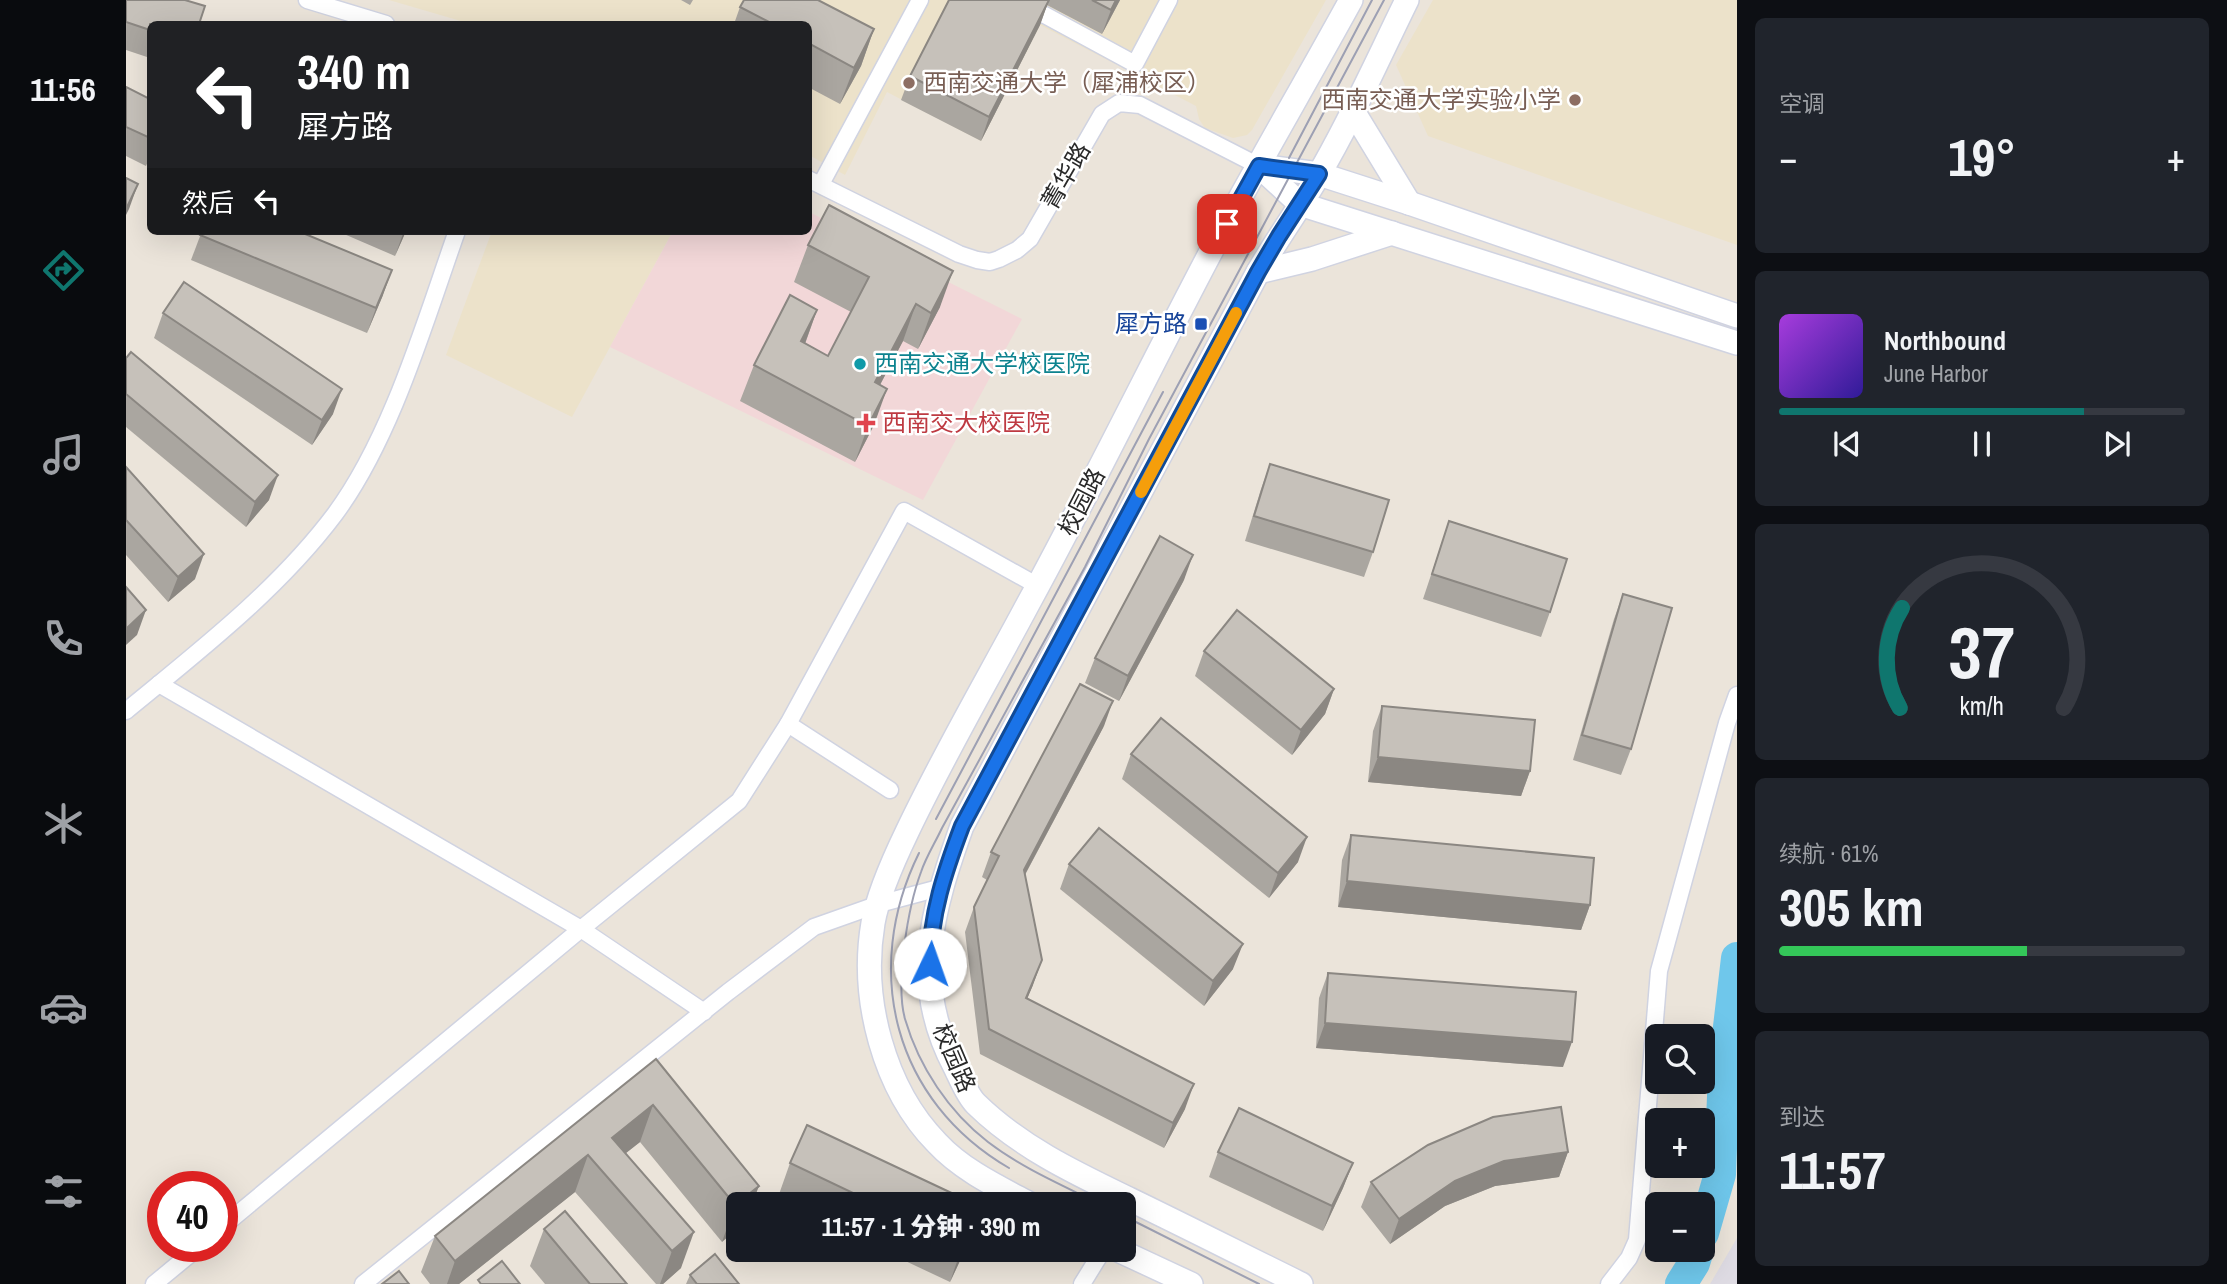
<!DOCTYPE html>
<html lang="zh">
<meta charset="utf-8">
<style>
body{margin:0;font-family:"Archivo Narrow","Noto Sans SC",sans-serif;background:#20242c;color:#f1f3f6;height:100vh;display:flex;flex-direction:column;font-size:26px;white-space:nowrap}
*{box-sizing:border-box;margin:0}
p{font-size:23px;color:#9ea1a6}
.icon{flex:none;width:38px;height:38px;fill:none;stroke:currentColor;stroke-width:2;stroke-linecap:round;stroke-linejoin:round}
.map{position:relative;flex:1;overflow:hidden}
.panel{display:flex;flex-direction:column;gap:18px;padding:18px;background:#0d0f14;width:490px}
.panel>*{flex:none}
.banner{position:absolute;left:21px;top:21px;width:665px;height:214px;border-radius:10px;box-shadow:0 7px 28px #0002;background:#202124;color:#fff;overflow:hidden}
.fabs{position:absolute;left:1519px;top:1024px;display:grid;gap:14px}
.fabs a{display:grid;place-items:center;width:70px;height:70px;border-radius:10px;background:#171b24;box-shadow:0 7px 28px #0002;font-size:35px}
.speed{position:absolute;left:21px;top:1171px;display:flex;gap:14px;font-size:35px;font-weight:700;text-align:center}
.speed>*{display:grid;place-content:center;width:91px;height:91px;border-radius:50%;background:#171b24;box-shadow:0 7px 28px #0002;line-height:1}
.speed .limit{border:10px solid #d22;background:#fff;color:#111}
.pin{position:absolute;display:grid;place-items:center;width:60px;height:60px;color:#fff;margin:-30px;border-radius:14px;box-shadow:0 4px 10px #0006}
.me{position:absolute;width:77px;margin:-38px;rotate:3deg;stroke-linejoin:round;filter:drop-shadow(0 0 5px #0008)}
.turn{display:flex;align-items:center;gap:24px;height:147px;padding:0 35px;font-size:32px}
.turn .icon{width:91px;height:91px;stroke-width:2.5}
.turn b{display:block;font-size:49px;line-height:60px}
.then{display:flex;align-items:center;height:66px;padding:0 35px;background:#0003;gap:14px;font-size:26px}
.big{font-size:52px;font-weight:800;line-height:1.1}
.panel .card{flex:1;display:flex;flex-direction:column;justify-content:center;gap:10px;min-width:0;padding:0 24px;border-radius:10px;background:#20242c}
.panel .dial{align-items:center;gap:0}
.dial svg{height:182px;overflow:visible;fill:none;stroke:#363941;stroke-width:7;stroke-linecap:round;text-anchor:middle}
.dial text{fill:#f1f3f6;stroke:none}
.song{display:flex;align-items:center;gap:21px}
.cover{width:84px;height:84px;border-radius:10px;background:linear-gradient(135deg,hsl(280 70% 55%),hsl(250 70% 35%))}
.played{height:7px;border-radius:4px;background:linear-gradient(90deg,#0f766e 75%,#363941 75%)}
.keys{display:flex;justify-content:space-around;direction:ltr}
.heat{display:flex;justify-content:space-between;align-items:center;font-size:38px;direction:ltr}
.charge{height:10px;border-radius:5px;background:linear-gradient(90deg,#34c759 61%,#363941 0)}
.trip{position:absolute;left:600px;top:1192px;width:410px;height:70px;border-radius:10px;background:#171b24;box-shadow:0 7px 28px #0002;font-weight:800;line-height:70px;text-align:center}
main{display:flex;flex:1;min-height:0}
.tabs{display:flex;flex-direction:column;width:126px;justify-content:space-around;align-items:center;background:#090b0e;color:#9ea1a6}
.tabs .icon{width:49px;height:49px}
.tabs .on{color:#0f766e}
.tabs b{font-size:32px;color:#f1f3f6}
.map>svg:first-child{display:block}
.industrial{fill:#dedbe3}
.education{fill:#ece2ca}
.medical{fill:#f2d7d8}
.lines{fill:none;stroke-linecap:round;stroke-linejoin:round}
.river{stroke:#6fc7eb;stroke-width:32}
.street-casing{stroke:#d0d3e1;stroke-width:19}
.secondary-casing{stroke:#d0d3e1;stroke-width:26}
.street{stroke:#fff;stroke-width:16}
.secondary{stroke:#fff;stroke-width:23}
.tram{stroke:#9da0b3;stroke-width:2}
.wall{fill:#aaa6a0}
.shaded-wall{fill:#8b8782}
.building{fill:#c6c1ba;stroke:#8b8782;stroke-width:2}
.route-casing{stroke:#114b97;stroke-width:18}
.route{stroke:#1a73e8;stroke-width:12}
.slow{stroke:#f59e0b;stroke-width:12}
.education-dot{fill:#8d6e63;stroke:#fff;stroke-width:2.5}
.transit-dot{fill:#1a4fb4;stroke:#fff;stroke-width:2.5}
.culture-dot{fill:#0f9aa8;stroke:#fff;stroke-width:2.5}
.health-dot{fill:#e0444e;stroke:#fff;stroke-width:2.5}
.labels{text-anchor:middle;stroke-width:5;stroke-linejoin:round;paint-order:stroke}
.education-label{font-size:24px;fill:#785e54;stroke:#fff;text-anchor:start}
.street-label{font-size:24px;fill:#292929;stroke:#fff}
.transit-label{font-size:24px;fill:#164399;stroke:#fff;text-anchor:end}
.culture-label{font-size:24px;fill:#0d838f;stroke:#fff;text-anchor:start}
.health-label{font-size:24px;fill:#be3a42;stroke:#fff;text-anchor:start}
</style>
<main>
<nav class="tabs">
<b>11:56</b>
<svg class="icon on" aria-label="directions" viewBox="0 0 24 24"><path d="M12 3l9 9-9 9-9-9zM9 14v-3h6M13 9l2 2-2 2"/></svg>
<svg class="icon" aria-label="music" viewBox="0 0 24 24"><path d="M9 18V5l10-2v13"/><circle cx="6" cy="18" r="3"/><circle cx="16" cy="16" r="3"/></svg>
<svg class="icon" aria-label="phone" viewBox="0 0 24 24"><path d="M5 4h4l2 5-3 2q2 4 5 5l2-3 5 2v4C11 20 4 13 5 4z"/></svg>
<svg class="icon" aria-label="climate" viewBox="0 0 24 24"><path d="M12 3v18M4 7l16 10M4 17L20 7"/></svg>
<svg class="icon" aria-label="car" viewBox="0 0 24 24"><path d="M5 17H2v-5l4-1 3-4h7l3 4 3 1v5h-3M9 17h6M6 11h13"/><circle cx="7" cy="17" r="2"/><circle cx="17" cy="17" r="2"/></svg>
<svg class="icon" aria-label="filters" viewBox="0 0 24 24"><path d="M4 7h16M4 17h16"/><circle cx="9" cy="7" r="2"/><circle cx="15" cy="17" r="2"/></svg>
</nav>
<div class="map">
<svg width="1611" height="1284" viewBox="0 0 1611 1284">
<rect width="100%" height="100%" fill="#ebe4da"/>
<polygon class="industrial" points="1611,1238 1611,1284 1584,1284"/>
<g class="education">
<polygon points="263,0 1200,0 1126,130 1121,135 1107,138 1079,128 1073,119 1070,106 914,25 855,141 761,92 719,175 683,155 682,24 345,24"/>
<polygon points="1307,0 1611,0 1611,245 1302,136 1270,65"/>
<polygon points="366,231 547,231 446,417 320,355"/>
</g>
<polygon class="medical" points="683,212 896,319 797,500 484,347 547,231 682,231"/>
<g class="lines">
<g class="river">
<polyline points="1577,1233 1594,1174 1598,1070 1611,958"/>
<polyline points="1555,1284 1568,1263 1572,1250"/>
</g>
<defs>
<g id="street">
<polyline points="181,0 260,24"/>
<polyline points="891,0 1009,64 1043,0"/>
<polyline points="682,179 833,254 851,260 864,262 873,259 891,250 904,239 976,114 993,103 1014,105 1133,166"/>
<polyline points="695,184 794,0"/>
<polyline points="33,684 455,929 578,1012"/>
<path d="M 0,711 C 73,651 152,590 209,514 C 266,437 299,321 331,231"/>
<polyline points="662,724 764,790"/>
<polyline points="96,1227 455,929 613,801 662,724 778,511 912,586"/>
<polyline points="28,1284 74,1246"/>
<polyline points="237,1284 602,992 688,927 753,904 813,888"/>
<polyline points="956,1284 977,1250"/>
<polyline points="1483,1284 1503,1258 1511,1240 1533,971 1601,723 1611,695"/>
</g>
<g id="secondary">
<polyline points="1227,111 1283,203"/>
<polyline points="1133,166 1174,204 1611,343"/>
<polyline points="1133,166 1193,174 1283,203 1611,316"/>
<polyline points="1132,272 1186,259 1266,233"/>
<path d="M 904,1204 C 872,1187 836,1170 811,1143 C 758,1089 734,999 747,923 C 752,894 768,859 781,832 C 818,754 862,679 902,604 C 967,485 1026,363 1089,244 C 1133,162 1180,82 1225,0"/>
<polyline points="992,1250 1065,1284"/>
<path d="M 1175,1284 C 1118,1256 1061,1227 1003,1199 C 949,1173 894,1147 850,1104 C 841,1095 835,1079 829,1067 C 784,983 806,910 836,826 L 1132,272 C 1151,239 1173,209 1192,176 C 1225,120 1252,59 1281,0"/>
</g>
</defs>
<use href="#street" class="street-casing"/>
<use href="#secondary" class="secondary-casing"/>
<use href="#street" class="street"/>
<use href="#secondary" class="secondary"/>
<g class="tram">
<polyline points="1163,158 1246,0"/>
<polyline points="810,819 1037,392"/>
<path d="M 793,853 C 735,971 768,1101 883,1168"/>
<path d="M 974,1204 C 936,1185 896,1168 862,1142 C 823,1112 793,1067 779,1019 C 769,983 782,907 795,872 C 800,857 809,843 816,828 L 959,567 L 1023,439 L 1258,0"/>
<polyline points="998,1216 1133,1284"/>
</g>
</g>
<g class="wall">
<polygon points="0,0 24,24 24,58 0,50"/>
<polygon points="555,0 567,0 564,5"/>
<polygon points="823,0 994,0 976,34 921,5 914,25 855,141 775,100 784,76"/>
<polygon points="614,7 748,29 735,66 714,104 682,87 682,24 608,24"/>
<polygon points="0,87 24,99 24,157 20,166 0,156"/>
<polygon points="76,231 257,295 241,333 65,260"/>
<polygon points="211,231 280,231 269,256"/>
<polygon points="682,245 814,307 792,349 777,341 754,385 748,425 729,462 614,401 628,365 691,310 679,344 702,356 725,312 668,282"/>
<polygon points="37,313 207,414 186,445 28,338"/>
<polygon points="0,358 143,500 120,527 0,427"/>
<polygon points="1144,464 1247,552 1238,577 1119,541 1135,489"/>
<polygon points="0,467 69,579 42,602 0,555"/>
<polygon points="1323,521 1424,612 1415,637 1297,599"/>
<polygon points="1058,580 993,701 959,683 969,658"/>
<polygon points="1497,594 1505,749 1495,775 1447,760 1488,619"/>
<polygon points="1078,651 1208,689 1199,714 1166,755 1069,676"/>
<polygon points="1256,706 1404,771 1395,796 1242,782 1247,731"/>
<polygon points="978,726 899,875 907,985 901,998 1059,1109 1038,1148 854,1054 839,932 848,907 861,880 856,877 865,852"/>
<polygon points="1005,754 1172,862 1143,898 996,779"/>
<polygon points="1225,835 1464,905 1455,930 1212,907 1216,860"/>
<polygon points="943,864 1107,969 1078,1006 934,889"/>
<polygon points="1202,973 1437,1067 1190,1048 1193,998"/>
<polygon points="530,1059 633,1186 596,1242 514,1142 500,1153 555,1268 537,1284 530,1284 449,1192 333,1284 304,1284 295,1272 309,1236"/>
<polygon points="1092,1152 1227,1163 1217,1188 1197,1231 1083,1177"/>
<polygon points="1442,1152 1433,1177 1369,1186 1319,1206 1264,1244 1235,1207 1245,1182"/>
<polygon points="664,1163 849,1204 660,1204 651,1200"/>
<polygon points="418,1229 501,1284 419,1284 404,1266"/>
<polygon points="756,1250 839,1250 824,1282"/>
<polygon points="564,1275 613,1284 560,1284"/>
</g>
<g class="shaded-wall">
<polygon points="923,0 914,25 855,141 863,117"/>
<polygon points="990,0 994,0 976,34 985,10"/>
<polygon points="748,29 735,66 714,104 728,68"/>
<polygon points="12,184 3,209 0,215 0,209"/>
<polygon points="278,231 280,231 269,256"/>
<polygon points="266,270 257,295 241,333 250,308"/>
<polygon points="827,271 814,307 792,349 805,313"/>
<polygon points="790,304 777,341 736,419 749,382"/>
<polygon points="691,310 678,346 675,341"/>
<polygon points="216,389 207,414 186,445 196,420"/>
<polygon points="761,389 748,425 729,462 742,426"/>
<polygon points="152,475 143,500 120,527 129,502"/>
<polygon points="78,554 69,579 42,602 52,577"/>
<polygon points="1067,555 1058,580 993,701 1002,676"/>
<polygon points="20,610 11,635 0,645 0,629"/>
<polygon points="1208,689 1199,714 1166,755 1175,730"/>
<polygon points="987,701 978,726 888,895 898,870"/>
<polygon points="1252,757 1404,771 1395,796 1242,782"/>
<polygon points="1181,837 1172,862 1143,898 1152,873"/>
<polygon points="1221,881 1464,905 1455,930 1212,907"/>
<polygon points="1117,944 1107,969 1078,1006 1087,981"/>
<polygon points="916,960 907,985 891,1023 900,998"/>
<polygon points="1199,1023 1446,1042 1437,1067 1190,1048"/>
<polygon points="1068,1084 1059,1109 1038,1148 1047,1123"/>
<polygon points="527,1105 514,1142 477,1171 486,1138"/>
<polygon points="1442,1152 1433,1177 1369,1186 1319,1206 1264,1244 1273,1219 1329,1181 1378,1161"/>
<polygon points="462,1155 449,1192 333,1284 321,1284 329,1261"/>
<polygon points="1227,1163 1217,1188 1197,1231 1206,1206"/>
<polygon points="633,1186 626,1204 612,1204 612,1228 596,1242 609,1205"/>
<polygon points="568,1232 555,1268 537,1284 534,1284 546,1251"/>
<polygon points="835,1250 839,1250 824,1282"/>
</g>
<g class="building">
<polygon points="0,0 59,0 79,6 73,24 24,24 24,30 0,22"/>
<polygon points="618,0 692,0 748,29 728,68 682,43 682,24 647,24 614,7"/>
<polygon points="823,0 923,0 863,117 784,76"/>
<polygon points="966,0 990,0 985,10"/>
<polygon points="0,87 24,99 24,138 0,127"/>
<polygon points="0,178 12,184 0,209"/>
<polygon points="703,205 827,271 805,313 790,304 749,382 761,389 742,426 628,365 664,295 691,310 675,341 702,356 743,277 682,245"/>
<polygon points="76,231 172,231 266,270 250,308 74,235"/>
<polygon points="58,282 216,389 196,420 37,313"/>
<polygon points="5,352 152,475 129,502 0,394 0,358"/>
<polygon points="1144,464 1263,500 1247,552 1128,516"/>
<polygon points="0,467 78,554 52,577 0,520"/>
<polygon points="1323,521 1441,559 1424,612 1306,574"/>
<polygon points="1034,536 1067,555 1002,676 969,658"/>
<polygon points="0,587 20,610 0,629"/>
<polygon points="1497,594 1546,608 1505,749 1456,735"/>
<polygon points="1111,610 1208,689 1175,730 1078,651"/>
<polygon points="954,684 987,701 898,870 916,960 900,998 1068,1084 1047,1123 863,1029 848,907 873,856 865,852"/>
<polygon points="1256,706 1409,720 1404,771 1252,757"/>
<polygon points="1035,718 1181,837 1152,873 1005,754"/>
<polygon points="973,828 1117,944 1087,981 943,864"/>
<polygon points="1225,835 1468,858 1464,905 1221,881"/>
<polygon points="1202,973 1450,992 1446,1042 1199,1023"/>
<polygon points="530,1059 633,1186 609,1205 527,1105 486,1138 568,1232 546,1251 462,1155 329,1261 309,1236"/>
<polygon points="1435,1107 1442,1152 1378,1161 1329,1181 1273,1219 1245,1182 1302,1145 1367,1117"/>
<polygon points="1113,1108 1227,1163 1206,1206 1092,1152"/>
<polygon points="681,1125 849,1204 750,1204 664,1163"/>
<polygon points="439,1211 501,1284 464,1284 418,1229"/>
<polygon points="589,1254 613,1284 571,1284 564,1275"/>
<polygon points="376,1261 394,1284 355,1284 352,1280"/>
<polygon points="273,1271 283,1284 256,1284"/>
</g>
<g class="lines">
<defs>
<path id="route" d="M 804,964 C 804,915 819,871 836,826 L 1132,272 L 1153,236 L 1193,174 L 1133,166 L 1101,224"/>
</defs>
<use href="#route" class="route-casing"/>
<use href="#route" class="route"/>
<polyline class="slow" points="1015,492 1110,313"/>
</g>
<g class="education-dot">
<circle cx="783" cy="83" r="7"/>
<circle cx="1449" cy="100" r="7"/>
</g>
<rect class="transit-dot" x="1068" y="317" width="14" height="14" rx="3.5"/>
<circle class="culture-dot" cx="734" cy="364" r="7"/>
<path class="health-dot" d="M736.5 412.5h7v7h7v7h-7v7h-7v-7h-7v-7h7z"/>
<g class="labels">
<g class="education-label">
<text x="797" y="91">西南交通大学（犀浦校区）</text>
<text x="1435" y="108" text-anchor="end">西南交通大学实验小学</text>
</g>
<g class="street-label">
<text transform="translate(940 176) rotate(-60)" y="8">菁华路</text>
<text transform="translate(956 502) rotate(-63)" y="8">校园路</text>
<text transform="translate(828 1058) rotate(67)" y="8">校园路</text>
</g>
<g class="transit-label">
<text x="1061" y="332">犀方路</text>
</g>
<g class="culture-label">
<text x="748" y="372">西南交通大学校医院</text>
</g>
<g class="health-label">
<text x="756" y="431">西南交大校医院</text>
</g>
</g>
</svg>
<div class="fabs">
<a><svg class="icon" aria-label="search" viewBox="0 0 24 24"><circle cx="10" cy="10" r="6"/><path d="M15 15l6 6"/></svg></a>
<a>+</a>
<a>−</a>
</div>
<div class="speed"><div class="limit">40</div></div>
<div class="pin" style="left:1101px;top:224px;background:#d93025"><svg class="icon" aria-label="arrive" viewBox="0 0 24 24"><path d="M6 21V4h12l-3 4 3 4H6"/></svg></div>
<svg class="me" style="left:804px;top:964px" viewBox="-20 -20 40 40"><circle r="19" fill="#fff"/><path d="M0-13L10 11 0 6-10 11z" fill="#1a73e8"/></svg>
<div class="trip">11:57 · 1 分钟 · 390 m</div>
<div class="banner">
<div class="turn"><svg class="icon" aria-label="left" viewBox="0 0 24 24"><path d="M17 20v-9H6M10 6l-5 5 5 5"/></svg><div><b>340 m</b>犀方路</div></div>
<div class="then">然后<svg class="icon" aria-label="left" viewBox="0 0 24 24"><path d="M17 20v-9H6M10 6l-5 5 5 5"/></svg></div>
</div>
</div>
<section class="panel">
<div class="card"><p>空调</p>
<div class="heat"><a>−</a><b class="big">19°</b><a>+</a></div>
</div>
<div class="card">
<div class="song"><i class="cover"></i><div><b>Northbound</b><p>June Harbor</p></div></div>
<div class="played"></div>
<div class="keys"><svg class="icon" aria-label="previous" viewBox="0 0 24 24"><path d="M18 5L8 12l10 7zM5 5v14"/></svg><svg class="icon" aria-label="pause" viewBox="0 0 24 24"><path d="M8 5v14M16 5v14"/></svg><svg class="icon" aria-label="next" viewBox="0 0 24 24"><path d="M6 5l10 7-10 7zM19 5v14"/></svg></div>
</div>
<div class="card dial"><svg viewBox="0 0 100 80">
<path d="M14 69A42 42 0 1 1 86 69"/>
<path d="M14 69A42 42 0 0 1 15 25" stroke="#0f766e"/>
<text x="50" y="56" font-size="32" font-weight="700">37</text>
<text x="50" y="72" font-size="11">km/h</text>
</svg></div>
<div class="card"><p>续航 · 61%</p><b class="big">305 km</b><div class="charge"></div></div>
<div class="card"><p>到达</p><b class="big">11:57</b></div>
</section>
</main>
